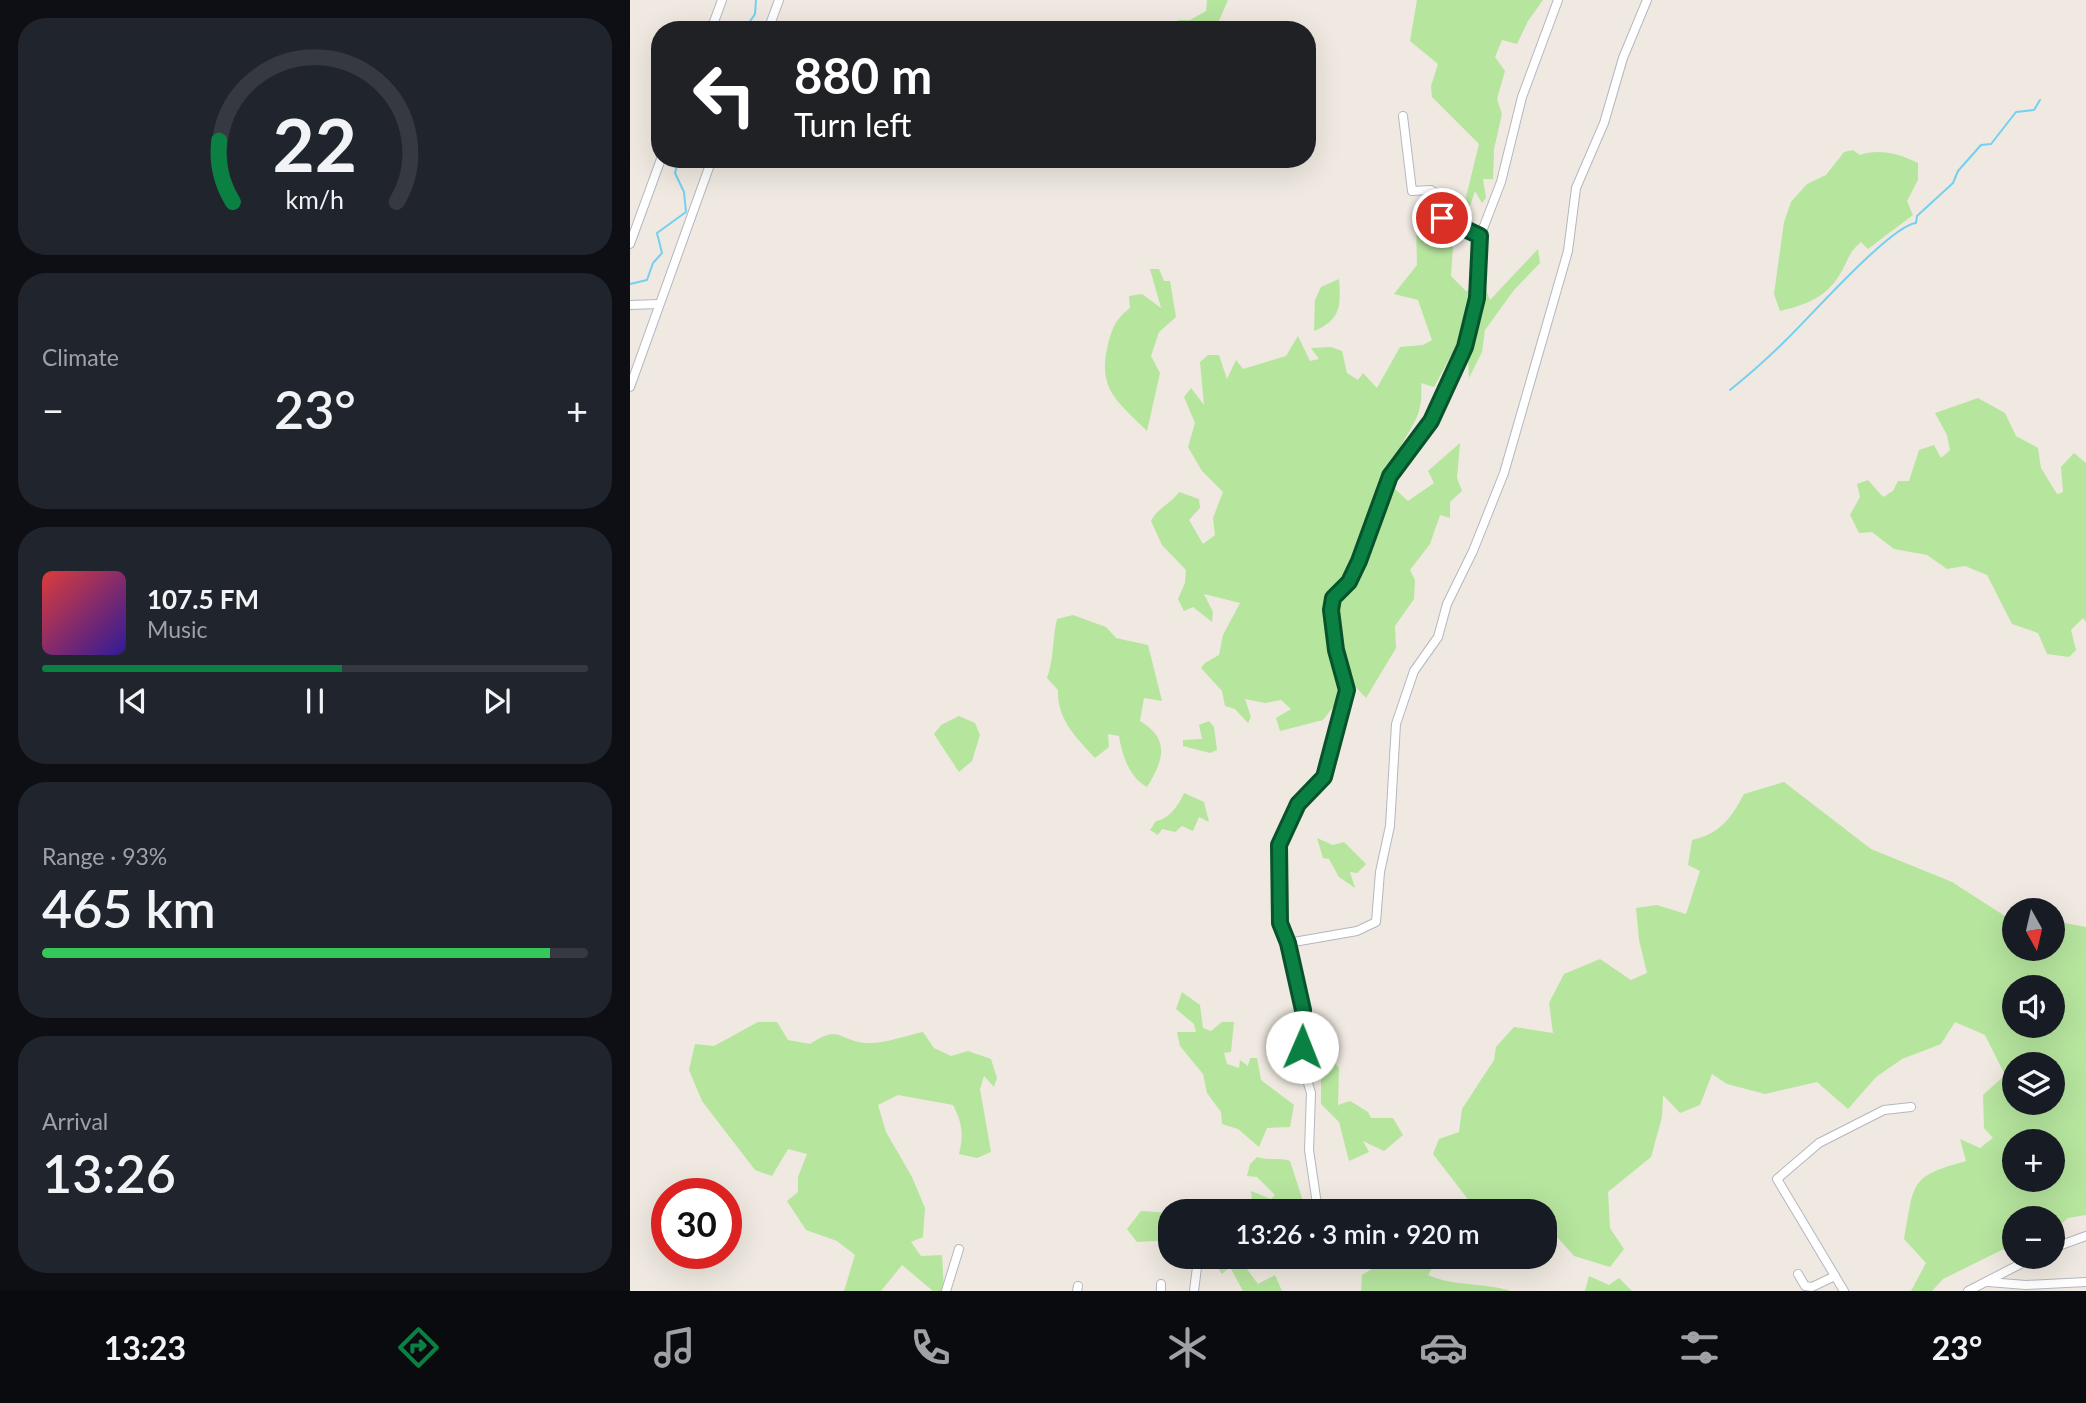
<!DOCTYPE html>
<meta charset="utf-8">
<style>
body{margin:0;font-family:Lato,sans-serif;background:#20242c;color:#f1f3f6;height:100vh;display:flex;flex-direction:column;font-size:26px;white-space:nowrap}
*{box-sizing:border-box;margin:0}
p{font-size:23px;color:#9ea1a6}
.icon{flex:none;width:38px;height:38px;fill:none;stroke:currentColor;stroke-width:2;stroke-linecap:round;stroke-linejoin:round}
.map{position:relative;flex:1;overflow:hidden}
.side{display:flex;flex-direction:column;gap:18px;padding:18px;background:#0d0f14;width:630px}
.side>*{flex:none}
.guide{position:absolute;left:21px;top:21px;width:665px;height:147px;border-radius:28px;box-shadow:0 7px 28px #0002;background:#202124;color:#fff;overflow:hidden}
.needle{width:46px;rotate:172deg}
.fabs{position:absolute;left:1372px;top:898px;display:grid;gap:14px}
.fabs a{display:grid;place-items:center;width:63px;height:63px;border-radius:50%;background:#171b24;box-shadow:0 7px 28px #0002;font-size:35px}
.speed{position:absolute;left:21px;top:1178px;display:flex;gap:14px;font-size:35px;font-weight:700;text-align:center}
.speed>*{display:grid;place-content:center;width:91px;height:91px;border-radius:50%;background:#171b24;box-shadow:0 7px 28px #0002;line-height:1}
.speed .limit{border:10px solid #d22;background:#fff;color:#111}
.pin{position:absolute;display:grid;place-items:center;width:60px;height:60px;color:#fff;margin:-30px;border:4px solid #fff;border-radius:50%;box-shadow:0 2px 7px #0007}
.me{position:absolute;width:77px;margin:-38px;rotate:1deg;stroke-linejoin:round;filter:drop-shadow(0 0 5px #0008)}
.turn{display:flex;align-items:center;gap:24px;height:147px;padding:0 28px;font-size:32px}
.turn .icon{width:91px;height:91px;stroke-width:2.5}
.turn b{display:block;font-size:49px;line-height:60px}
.big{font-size:52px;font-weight:600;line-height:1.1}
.side .widget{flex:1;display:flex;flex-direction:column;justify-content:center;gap:10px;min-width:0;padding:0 24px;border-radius:28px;background:#20242c}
.side .dial{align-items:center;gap:0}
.dial svg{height:182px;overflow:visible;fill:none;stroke:#363941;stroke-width:7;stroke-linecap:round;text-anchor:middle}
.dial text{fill:#f1f3f6;stroke:none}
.song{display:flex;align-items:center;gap:21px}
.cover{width:84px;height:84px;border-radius:10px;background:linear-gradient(135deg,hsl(0 70% 55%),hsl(250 70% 35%))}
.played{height:7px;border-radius:4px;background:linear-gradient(90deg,#0b8043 55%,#363941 55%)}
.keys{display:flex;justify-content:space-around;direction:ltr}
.heat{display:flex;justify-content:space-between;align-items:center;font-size:38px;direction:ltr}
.charge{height:10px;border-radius:5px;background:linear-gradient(90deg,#34c759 93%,#363941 0)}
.trip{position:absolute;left:528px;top:1199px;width:399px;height:70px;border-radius:28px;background:#171b24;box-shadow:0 7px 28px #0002;font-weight:600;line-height:70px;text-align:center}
.tabs{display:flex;height:112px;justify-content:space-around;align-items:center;background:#090b0e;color:#9ea1a6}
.tabs .icon{width:49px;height:49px}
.tabs .selected{color:#0b8043}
.tabs b{font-size:32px;color:#f1f3f6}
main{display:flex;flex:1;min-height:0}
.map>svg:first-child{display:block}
.green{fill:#b6e59e;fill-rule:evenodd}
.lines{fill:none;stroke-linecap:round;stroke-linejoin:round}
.stream{stroke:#75cff0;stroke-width:2}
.street-casing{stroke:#b4b7c1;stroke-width:10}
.street{stroke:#fff;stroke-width:8}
.route-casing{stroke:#07532c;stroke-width:18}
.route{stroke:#0b8043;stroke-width:12}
</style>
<main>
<section class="side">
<div class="widget dial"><svg viewBox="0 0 100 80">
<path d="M14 69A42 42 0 1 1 86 69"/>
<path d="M14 69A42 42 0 0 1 8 42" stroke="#0b8043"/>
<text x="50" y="56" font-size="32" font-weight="700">22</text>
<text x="50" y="72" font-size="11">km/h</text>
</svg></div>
<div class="widget"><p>Climate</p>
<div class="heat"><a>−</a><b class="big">23°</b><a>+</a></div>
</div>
<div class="widget">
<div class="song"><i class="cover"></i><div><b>107.5 FM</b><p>Music</p></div></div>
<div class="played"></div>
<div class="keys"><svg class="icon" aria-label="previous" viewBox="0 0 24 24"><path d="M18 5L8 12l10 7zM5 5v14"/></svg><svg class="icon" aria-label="pause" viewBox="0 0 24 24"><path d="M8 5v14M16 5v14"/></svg><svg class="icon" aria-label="next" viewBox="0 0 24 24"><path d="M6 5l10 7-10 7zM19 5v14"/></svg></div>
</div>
<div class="widget"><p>Range · 93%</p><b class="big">465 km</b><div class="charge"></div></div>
<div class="widget"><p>Arrival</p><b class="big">13:26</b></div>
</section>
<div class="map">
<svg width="1456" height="1291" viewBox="0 0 1456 1291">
<rect width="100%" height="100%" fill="#efe9e1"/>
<g class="green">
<polygon points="577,0 598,0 585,30 547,30 548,20 560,20 576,11"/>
<polygon points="787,0 913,0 898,21 887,44 872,40 865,57 875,71 867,99 872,114 864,149 863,179 853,179 856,198 852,203 845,191 839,209 836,197 849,144 802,97 801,86 808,64 780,41"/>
<path d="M 1223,150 L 1230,155 C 1248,148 1271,154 1288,163 L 1288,180 L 1277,201 L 1283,215 L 1238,249 L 1231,242 C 1217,254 1219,260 1210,274 C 1196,298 1175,305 1150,311 L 1144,294 L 1154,222 L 1161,202 L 1177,184 L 1196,175 L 1214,152 Z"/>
<path d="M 797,212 L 823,247 L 821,276 L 836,291 L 855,287 L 860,300 L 908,249 L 910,263 L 884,290 L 855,330 L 852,352 L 839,378 L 838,359 L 844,339 L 831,337 L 804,387 L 791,383 C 794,420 779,425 767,456 C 763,466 770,474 764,488 L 778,501 L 804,483 L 798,471 L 830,443 L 827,478 L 832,491 L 820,502 L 820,518 L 810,515 L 800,544 L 780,570 L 785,580 L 784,599 L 765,626 L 766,648 L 736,698 L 722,683 L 693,720 L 650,731 L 646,718 L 661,709 L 651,700 L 635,703 L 615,699 L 621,717 L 618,723 L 605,709 L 595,706 L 592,691 L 571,668 L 575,663 L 589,655 L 593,635 L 610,603 L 574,594 L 583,612 L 582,622 L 563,607 L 554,611 L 548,599 L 555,583 L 556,570 L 532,545 L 521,521 C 528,507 540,505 549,492 L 569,499 L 570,508 L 559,520 L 573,544 L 585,535 L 583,518 L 593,492 L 572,471 L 558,447 L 565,423 L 554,397 L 561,388 L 574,405 L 570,362 L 578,355 L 589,355 L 597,379 L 606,360 L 613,369 L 656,356 L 668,336 L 680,361 L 689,359 L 681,348 L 701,347 L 712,351 L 717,373 L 728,380 L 733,373 L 747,388 L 770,347 L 793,345 L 802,340 L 788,300 L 764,294 L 787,265 L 786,220 Z"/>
<path d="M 520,269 L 529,269 L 534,281 L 540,281 L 546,317 L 529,332 L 521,356 L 530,373 L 517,431 C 487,401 467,389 478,344 C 483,326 486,319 500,308 L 499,296 L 512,294 L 531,308 Z"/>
<path d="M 709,279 C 711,305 711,320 684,331 L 685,300 L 691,287 Z"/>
<polygon points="1348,398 1375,413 1386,436 1408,448 1411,468 1427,494 1433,492 1431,467 1444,453 1456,463 1456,622 1453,618 1441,630 1446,650 1439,657 1417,654 1408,633 1382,624 1357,575 1335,566 1317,569 1297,555 1264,549 1242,532 1229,533 1220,515 1230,497 1227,484 1238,480 1253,497 1263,491 1268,481 1279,481 1289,450 1304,445 1311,458 1320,450 1317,435 1305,413"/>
<path d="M 443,615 L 476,627 L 486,638 L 518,645 L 532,701 L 514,698 L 510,721 C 540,739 534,760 517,787 C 499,777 492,755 489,736 L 478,734 L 479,747 L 465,758 C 447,738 427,720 428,690 L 417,678 C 424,659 422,640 427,619 Z"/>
<polygon points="329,716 345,723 350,735 342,761 329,772 304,734 311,725"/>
<polygon points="579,721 584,727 587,750 580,753 553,746 553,740 572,739 569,725"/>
<path d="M 1154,782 L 1241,849 L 1322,882 L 1378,918 L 1384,928 L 1384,948 L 1423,948 L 1423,921 L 1456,927 L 1456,1215 L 1438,1218 L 1423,1232 L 1423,1218 L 1384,1218 L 1384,1244 L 1313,1279 L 1302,1291 L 1281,1291 L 1296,1263 L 1274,1239 C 1285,1182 1278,1177 1336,1161 L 1330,1139 L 1350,1148 L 1363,1138 L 1354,1128 L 1353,1095 L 1375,1075 L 1355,1035 L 1325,1022 L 1311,1044 L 1272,1059 L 1246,1077 L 1218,1109 L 1187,1082 L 1135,1094 L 1097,1084 L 1082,1074 L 1070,1105 L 1050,1113 L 1033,1095 L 1032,1117 L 1021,1157 L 978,1192 L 980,1228 L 994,1249 L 980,1267 L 944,1256 L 928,1238 L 915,1243 L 915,1211 L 847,1211 L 803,1154 L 809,1139 L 829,1132 L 832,1109 L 864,1060 L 866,1047 L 884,1027 L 923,1033 L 919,1003 L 934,974 L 970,959 L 1001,980 L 1017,973 L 1009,940 L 1006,908 L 1027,905 L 1056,914 L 1070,871 L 1058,865 L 1062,840 C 1089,834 1101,819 1114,794 ZM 1384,987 L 1423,987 L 1423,1026 L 1384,1026 ZM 1384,1064 L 1423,1064 L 1423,1102 L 1384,1102 ZM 1384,1141 L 1423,1141 L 1423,1180 L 1384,1180 Z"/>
<path d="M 554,793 L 574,802 L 579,822 L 569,817 L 563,831 L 552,826 L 545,832 L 532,829 L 528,835 L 520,830 L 526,821 C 539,819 549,805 554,793 Z"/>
<polygon points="687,838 703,845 714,842 736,864 727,873 720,872 725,888 709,877 699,859 693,858"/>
<polygon points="552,992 570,1005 573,1028 581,1031 592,1022 604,1022 601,1052 594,1053 597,1064 609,1068 610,1060 618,1066 620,1058 627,1058 631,1080 664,1105 660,1127 637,1128 629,1147 608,1129 592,1124 591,1112 577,1093 573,1074 550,1046 547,1032 566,1032 564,1024 546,1009"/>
<path d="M 128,1022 L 147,1022 L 158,1040 L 180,1044 C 210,1023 210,1042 238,1043 C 255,1044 277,1035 293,1032 L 304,1048 L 321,1056 L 338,1051 L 361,1059 L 367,1078 L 364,1087 L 354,1076 L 350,1089 L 361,1152 L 347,1158 L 329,1154 C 334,1135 332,1122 323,1105 L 268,1095 L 248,1105 L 256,1132 L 282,1177 L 295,1208 L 293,1237 L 281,1242 L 291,1256 L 312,1255 L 314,1291 L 303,1291 L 272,1265 L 251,1291 L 214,1291 L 225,1255 L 207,1241 L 176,1230 L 157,1201 L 168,1192 L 168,1177 L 177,1154 L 158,1149 L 142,1176 L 125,1170 L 72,1101 L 59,1070 L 65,1044 L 84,1046 Z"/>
<polygon points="699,1056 709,1068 708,1105 720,1101 738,1112 741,1118 763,1118 773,1135 754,1151 733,1141 739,1152 719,1161 709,1122 691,1104 691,1057"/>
<path d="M 627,1157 C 639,1161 649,1157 660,1161 L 673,1201 L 668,1211 L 644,1208 L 631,1211 L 622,1202 L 621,1191 L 641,1199 L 645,1195 L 627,1177 L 617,1176 L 620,1164 Z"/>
<polygon points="511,1211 541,1213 541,1240 507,1242 497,1229"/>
<polygon points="580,1257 608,1257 628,1284 645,1275 652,1291 613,1291 600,1267 592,1274"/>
<path d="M 761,1257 L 807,1259 L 798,1275 C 825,1287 853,1282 881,1291 L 731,1291 L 732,1275 Z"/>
<polygon points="959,1276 979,1285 989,1278 1002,1291 955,1291"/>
</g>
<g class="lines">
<g class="stream">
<polyline points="114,30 125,14 126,0"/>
<polyline points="0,284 17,280 23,263 32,253 27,233 56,212 54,192 45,173 49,159"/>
<path d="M 1100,390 C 1120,374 1138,358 1156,340 C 1180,317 1260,226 1286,223 L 1287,216 L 1323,183 L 1328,171 L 1351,145 L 1361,144 L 1386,112 L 1404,110 L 1410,100"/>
</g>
<defs>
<g id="street">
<polyline points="81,30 92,0"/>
<polyline points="138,30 149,0"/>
<polyline points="773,116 782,191 801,190 808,195 812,218 850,235"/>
<polyline points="0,244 31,159"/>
<polyline points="0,305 29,304"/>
<polyline points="0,387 82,159"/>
<polyline points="658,943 727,931 746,922 750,872 760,826 766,724 784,671 808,637 817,604 843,551 874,473 938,251 946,188 974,123 993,58 1017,0"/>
<polyline points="688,1211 679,1150 681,1093 674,1070 673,1010 658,943 650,923 649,845 668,804 694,777 717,690 706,650 701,610 703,598 719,582 729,560 760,476 801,421 835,347 847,298 849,239 871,182 892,97 928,0"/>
<polyline points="1423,1248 1456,1236"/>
<polyline points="1168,1274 1175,1286 1182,1287 1205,1276"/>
<polyline points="1358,1282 1396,1285 1456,1282"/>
<polyline points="316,1291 329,1249"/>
<polyline points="447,1291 448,1286"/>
<polyline points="531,1291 531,1284"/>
<polyline points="564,1291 568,1259"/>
<polyline points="1214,1291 1147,1179 1189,1143 1254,1110 1281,1107"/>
<polyline points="1338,1291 1406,1256"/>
</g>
</defs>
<use href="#street" class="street-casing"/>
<use href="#street" class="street"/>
</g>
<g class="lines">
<defs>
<polyline id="route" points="672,1047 673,1010 658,943 650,923 649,845 668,804 694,777 717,690 706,650 701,610 703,598 719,582 729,561 760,476 801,421 835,347 847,298 850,236 812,218"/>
</defs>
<use href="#route" class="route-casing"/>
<use href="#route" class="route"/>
</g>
</svg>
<div class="fabs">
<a><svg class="needle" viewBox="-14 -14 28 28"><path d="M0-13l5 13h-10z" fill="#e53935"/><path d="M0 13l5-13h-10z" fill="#9ea1a6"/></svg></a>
<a><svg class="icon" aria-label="sound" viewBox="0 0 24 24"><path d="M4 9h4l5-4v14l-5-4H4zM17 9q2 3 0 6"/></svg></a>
<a><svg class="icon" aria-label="layers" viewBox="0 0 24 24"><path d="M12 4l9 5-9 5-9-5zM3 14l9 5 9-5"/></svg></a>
<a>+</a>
<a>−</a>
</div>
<div class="speed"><div class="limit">30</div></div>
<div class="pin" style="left:812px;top:218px;background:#d93025"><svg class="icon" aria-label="arrive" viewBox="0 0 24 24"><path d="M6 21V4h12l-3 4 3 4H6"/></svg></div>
<svg class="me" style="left:672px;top:1047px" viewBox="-20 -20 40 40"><circle r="19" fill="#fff"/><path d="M0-13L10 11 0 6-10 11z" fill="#0b8043"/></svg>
<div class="trip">13:26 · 3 min · 920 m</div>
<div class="guide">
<div class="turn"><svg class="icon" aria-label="left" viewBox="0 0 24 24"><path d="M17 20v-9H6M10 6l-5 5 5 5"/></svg><div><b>880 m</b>Turn left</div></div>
</div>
</div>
</main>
<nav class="tabs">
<b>13:23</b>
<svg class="icon selected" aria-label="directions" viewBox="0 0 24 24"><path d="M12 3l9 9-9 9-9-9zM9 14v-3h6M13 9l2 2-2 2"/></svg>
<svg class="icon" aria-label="music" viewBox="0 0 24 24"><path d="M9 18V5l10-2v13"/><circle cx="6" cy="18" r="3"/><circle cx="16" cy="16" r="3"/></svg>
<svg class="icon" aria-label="phone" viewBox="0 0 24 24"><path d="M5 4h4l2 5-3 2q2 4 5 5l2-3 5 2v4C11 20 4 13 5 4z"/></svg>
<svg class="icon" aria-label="climate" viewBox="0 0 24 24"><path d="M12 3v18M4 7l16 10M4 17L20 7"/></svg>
<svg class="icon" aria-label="car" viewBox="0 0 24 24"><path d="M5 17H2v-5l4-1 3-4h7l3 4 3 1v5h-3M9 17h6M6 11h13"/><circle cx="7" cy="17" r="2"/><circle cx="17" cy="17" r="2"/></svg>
<svg class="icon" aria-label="filters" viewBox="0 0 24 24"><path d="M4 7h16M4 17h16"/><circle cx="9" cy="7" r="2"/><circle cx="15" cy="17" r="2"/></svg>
<b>23°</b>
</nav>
